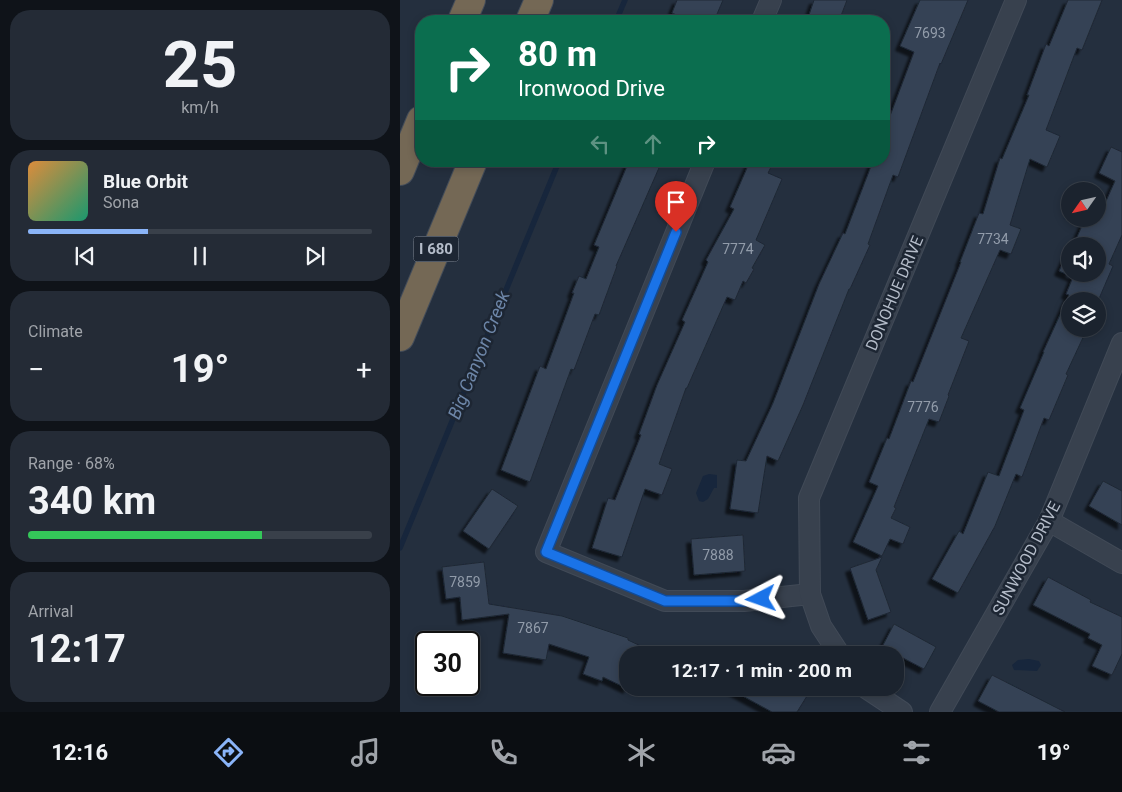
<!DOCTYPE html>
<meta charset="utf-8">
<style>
body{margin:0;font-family:Roboto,sans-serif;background:#242b36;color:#f1f3f6;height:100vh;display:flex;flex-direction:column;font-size:19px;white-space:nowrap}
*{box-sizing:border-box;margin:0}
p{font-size:16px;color:#a0a4aa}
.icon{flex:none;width:28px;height:28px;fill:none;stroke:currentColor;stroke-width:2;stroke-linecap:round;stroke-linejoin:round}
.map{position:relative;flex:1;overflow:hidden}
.details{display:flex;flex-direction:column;gap:10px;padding:10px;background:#0f1319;width:400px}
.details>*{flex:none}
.hud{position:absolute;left:15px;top:15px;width:475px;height:152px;border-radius:20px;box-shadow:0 2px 8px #0003,0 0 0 1px #39404a;background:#0b6e4f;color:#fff;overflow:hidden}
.needle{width:32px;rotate:236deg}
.buttons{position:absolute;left:661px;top:182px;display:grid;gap:10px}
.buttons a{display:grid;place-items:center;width:45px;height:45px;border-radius:50%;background:#1b232e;box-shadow:0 2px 8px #0003,0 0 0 1px #39404a;font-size:25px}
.speed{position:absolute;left:15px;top:631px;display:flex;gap:10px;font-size:25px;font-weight:700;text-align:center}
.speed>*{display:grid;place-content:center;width:65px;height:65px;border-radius:50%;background:#1b232e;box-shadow:0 2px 8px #0003,0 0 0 1px #39404a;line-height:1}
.speed .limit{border:2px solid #111;border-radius:8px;background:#fff;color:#111}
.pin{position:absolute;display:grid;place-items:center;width:42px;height:42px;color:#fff;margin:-51px -21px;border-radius:50% 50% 50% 0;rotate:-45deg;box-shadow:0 0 5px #0007}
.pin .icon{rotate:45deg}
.me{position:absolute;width:55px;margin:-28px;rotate:266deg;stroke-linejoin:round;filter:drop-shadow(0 0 4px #0008)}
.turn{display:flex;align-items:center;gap:18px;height:105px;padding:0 20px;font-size:22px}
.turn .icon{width:65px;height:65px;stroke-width:2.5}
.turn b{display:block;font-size:35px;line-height:42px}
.lanes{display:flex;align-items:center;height:48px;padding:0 20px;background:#0003;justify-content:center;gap:25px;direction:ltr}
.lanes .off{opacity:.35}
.big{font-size:38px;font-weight:700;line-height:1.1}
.details .widget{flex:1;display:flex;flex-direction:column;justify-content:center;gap:8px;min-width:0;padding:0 18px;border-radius:20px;background:#242b36}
.details .dial{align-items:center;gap:0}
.dial b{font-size:65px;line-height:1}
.song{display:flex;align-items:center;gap:15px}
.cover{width:60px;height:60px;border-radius:8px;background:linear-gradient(135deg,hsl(30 70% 55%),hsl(160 70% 35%))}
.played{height:5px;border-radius:2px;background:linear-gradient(90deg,#8ab4f8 35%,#39404a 35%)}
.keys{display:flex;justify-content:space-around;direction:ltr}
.heat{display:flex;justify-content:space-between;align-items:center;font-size:28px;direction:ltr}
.charge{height:8px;border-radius:4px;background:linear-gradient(90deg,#34c759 68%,#39404a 0)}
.trip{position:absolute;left:219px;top:646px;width:285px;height:50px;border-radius:20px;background:#1b232e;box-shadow:0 2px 8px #0003,0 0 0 1px #39404a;font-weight:700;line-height:50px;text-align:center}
.menu{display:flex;height:80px;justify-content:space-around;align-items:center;background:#0b0e12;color:#a0a4aa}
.menu .icon{width:35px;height:35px}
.menu .current{color:#8ab4f8}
.menu b{font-size:22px;color:#f1f3f6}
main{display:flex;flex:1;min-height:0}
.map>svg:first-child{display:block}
.water{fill:#17263c}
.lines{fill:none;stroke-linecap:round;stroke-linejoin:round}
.stream{stroke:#17263c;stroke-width:5.5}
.building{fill:#364354;stroke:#1f2835;filter:url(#shadow)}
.minor-casing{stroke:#414a57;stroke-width:22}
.motorway-casing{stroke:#434c59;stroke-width:30}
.minor{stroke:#38414e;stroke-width:20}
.motorway{stroke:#746855;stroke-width:28}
.route-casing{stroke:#114b97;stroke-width:12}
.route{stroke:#1a73e8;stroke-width:9}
.labels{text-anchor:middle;stroke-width:5;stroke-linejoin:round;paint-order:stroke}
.number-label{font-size:14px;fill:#929caa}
.shield{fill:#1d2633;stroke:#878f9c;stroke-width:1}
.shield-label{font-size:15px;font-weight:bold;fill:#b4bcc9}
.street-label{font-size:16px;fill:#b4bcc9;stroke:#1d2633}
.water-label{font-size:18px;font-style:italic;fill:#6d86a8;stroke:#1d2633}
</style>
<main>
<section class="details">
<div class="widget dial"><b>25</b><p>km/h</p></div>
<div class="widget">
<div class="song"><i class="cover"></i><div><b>Blue Orbit</b><p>Sona</p></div></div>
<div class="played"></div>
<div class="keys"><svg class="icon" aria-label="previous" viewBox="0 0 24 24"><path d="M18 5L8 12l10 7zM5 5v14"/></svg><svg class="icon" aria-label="pause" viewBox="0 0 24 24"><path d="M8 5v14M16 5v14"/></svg><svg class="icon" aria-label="next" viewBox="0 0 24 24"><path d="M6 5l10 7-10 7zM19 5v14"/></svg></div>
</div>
<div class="widget"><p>Climate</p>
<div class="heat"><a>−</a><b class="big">19°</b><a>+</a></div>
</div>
<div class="widget"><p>Range · 68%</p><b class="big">340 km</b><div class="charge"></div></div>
<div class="widget"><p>Arrival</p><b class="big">12:17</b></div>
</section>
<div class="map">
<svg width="722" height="712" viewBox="0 0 722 712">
<defs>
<filter id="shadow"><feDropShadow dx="-4.5" dy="4.5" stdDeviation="1" flood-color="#0009"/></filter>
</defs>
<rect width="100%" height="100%" fill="#242f3e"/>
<g class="water">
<polygon points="670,199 670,219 677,219 674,223 664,219 663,212"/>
<polygon points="309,474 317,475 317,488 314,488 308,499 303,502 299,501 296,493 303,476"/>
<polygon points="629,659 639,661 641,665 637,671 614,670 612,665 618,660"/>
</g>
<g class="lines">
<g class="stream">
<polyline points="216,21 225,0"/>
<polyline points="0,548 159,161"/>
</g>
</g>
<g class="building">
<polygon points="277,0 323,0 314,21 291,21 272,13"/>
<polygon points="414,0 447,0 439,21 407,21"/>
<polygon points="520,0 568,0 541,64 540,63 498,177 493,175 468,244 470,245 450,289 449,289 403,405 378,461 367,456 358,513 330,509 337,460 346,461 373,403 419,284 443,233 445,234 473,161 484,161 484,132 514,52 500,46"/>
<polygon points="668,0 702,0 682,50 677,48 646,130 660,136 647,167 630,159 610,225 621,229 611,254 600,250 561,338 569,341 548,395 549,396 539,422 529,419 494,507 496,508 491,518 510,527 503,544 490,539 482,556 453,542 478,486 469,482 487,438 489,439 511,381 513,382 561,262 560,262 579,213 583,214 600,158 602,159 629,95 627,95 646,44 649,46"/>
<polygon points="711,147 722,152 722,235 709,264 713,266 698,301 670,301 670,329 687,329 666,374 668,375 649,420 644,418 622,477 616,474 595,526 558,593 532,579 559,531 563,534 588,472 599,476 624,410 620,408 644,352 643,352 669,295 666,294 673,277 659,271 670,247 670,274 698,274 698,246 673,246 685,219 698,219 715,181 699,173"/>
<polygon points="229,161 262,161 216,266 217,266 199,315 195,314 174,370 171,369 130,482 101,470 140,366 146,369 174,293 172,293 179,276 186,279 199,247 194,245"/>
<polygon points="350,161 374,161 368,173 382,179 356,240 365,245 352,268 354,269 346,283 343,281 335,300 327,297 287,388 286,388 259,464 272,469 262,495 245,489 222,557 192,548 208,498 215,500 241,435 239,434 257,385 285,322 282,320 308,262 306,260 334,209 330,207"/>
<polygon points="703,481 722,491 722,525 689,506"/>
<polygon points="92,489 118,506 89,549 63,531"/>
<polygon points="343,535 345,571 294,575 291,539"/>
<polygon points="482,557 476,570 491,612 468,620 450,568"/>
<polygon points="84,562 89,604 162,616 228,638 228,640 260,655 228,655 228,689 203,677 202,681 183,674 189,657 149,644 146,660 103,653 109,614 62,620 60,597 46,599 42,567"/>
<polygon points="648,577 691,600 690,602 722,617 722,654 712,675 692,666 702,645 688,638 690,634 633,605"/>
<polygon points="494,624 536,647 524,669 482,647"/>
<polygon points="592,675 665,712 599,712 578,701"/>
<polygon points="328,688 392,688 407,696 397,712 372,712"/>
</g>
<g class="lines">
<defs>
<g id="minor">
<polyline points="362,21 371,0"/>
<polyline points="305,161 146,552 265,601 344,601 410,594"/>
<polyline points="649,521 722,563"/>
<polyline points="440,655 421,626 410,594 409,498 616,0"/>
<polyline points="466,688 502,712"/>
<polyline points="540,712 649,521 722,343"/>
</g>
<g id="motorway">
<polyline points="62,21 71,0"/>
<polyline points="130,21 139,0"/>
<polyline points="0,171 21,120"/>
<polyline points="0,337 73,161"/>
</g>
</defs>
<use href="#minor" class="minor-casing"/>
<use href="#motorway" class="motorway-casing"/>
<use href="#minor" class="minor"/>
<use href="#motorway" class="motorway"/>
</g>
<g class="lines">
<defs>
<polyline id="route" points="276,232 146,552 265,601 344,601 361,599"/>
</defs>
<use href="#route" class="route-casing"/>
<use href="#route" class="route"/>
</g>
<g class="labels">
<g class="number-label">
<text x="530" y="38">7693</text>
<text x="593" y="244">7734</text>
<text x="338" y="254">7774</text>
<text x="523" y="412">7776</text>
<text x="318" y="560">7888</text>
<text x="65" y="587">7859</text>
<text x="133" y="633">7867</text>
</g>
<rect class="shield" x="13.5" y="236.5" width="45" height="25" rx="4"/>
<g class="shield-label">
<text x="36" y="254">I 680</text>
</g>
<g class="street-label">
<text transform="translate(494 293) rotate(-67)" y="6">DONOHUE DRIVE</text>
<text transform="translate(626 558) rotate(-62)" y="6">SUNWOOD DRIVE</text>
</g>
<g class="water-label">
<text transform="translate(79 355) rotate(-68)" y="6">Big Canyon Creek</text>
</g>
</g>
</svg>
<div class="buttons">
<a><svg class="needle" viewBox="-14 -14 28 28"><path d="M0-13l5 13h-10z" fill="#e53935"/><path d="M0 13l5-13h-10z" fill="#a0a4aa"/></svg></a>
<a><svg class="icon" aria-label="sound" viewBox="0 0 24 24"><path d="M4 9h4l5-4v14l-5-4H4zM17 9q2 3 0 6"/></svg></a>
<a><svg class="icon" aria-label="layers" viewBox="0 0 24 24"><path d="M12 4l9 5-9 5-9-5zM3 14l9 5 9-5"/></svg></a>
</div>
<div class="speed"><div class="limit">30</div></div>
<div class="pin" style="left:276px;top:232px;background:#d93025"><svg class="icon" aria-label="arrive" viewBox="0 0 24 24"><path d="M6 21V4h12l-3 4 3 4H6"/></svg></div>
<svg class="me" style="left:361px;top:599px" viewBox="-20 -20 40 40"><path d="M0-17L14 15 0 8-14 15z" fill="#1a73e8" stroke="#fff" stroke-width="4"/></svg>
<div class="trip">12:17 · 1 min · 200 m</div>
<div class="hud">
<div class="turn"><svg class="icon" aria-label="right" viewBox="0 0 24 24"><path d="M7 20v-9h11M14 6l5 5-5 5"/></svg><div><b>80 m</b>Ironwood Drive</div></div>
<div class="lanes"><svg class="icon off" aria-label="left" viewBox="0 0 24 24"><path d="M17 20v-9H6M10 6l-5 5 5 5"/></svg><svg class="icon off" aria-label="ahead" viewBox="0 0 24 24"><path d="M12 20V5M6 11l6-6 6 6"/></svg><svg class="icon" aria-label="right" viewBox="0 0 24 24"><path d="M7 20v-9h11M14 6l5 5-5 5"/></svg></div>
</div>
</div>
</main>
<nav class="menu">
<b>12:16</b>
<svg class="icon current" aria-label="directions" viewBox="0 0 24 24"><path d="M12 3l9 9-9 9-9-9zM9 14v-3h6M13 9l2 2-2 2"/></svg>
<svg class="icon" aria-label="music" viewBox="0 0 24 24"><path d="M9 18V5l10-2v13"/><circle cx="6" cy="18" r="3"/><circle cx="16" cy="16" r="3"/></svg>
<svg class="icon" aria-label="phone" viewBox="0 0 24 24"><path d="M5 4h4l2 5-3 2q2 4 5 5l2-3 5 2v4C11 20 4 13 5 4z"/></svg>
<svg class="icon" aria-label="climate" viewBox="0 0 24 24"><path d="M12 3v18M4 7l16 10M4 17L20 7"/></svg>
<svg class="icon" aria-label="car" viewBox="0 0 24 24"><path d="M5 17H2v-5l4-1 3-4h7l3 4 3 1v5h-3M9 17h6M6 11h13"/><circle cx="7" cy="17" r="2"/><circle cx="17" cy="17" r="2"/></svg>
<svg class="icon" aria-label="filters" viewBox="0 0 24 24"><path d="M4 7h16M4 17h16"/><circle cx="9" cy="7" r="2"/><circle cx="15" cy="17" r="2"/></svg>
<b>19°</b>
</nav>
